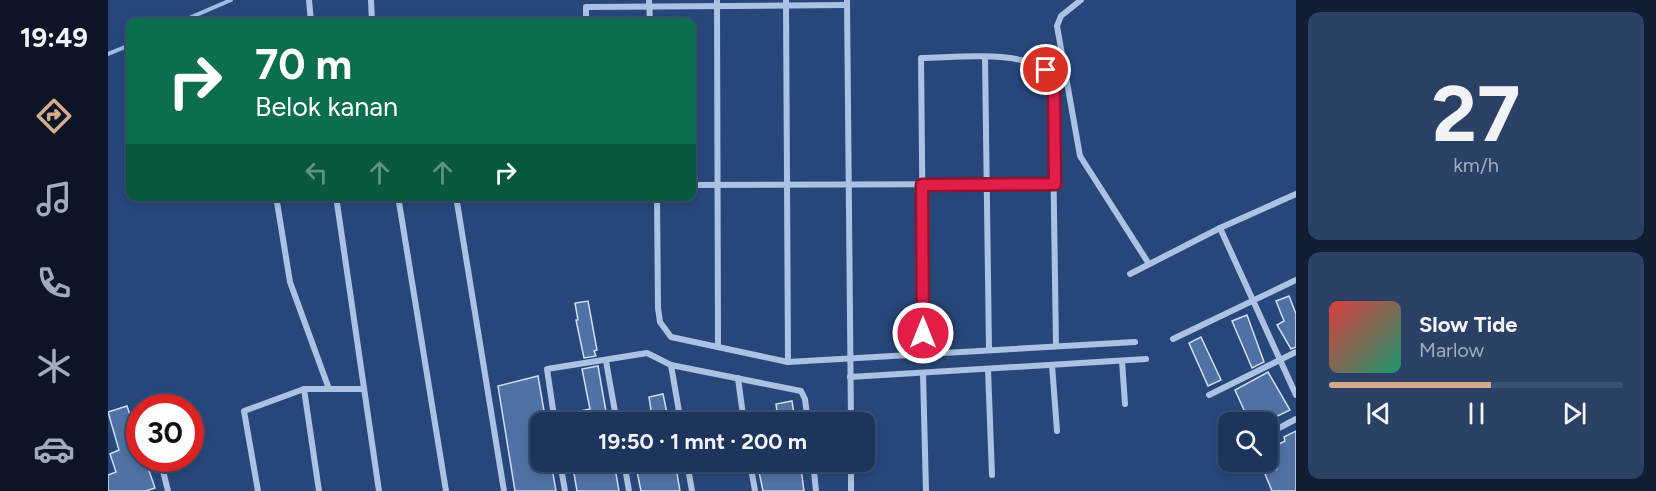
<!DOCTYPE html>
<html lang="id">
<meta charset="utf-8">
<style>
body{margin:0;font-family:Figtree,sans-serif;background:#2a4065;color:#f1f3f6;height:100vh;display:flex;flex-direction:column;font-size:22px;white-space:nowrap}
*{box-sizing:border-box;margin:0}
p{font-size:20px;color:#a0abbb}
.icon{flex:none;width:33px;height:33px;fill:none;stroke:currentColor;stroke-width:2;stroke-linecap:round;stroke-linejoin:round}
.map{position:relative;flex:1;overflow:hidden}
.drawer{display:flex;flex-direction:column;gap:12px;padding:12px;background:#101d33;width:360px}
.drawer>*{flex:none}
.banner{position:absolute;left:18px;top:18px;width:570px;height:183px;border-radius:12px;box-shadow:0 3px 9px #0003,0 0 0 2px #3b5072;background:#0b6e4f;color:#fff;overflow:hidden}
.controls{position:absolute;left:1110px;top:412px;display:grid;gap:12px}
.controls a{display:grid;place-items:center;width:60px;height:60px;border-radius:12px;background:#1d355c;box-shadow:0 3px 9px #0003,0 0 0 2px #3b5072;font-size:30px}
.speed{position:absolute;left:18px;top:394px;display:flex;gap:12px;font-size:30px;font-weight:700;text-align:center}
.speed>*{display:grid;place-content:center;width:78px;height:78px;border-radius:50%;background:#1d355c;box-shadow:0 3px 9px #0003,0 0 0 2px #3b5072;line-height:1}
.speed .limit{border:9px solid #d22;background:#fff;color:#111}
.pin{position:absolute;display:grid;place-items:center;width:51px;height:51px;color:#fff;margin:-26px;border:3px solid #fff;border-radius:50%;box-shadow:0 2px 6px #0007}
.me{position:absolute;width:66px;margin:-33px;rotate:0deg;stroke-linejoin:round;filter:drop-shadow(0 0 4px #0008)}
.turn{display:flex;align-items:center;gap:21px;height:126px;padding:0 30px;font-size:27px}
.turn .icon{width:78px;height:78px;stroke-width:2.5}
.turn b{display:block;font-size:42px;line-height:51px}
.lanes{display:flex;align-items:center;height:57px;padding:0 30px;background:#0003;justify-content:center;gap:30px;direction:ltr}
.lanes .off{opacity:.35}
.drawer .tile{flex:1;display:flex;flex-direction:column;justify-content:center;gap:9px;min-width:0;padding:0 21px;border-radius:12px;background:#2a4065}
.drawer .dial{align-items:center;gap:0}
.dial b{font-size:78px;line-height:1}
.song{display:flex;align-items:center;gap:18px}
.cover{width:72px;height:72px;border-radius:9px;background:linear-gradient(135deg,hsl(0 70% 55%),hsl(160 70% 35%))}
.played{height:6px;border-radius:3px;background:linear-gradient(90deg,#d6ab8b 55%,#3b5072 55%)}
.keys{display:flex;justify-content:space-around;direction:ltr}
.trip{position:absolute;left:422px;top:412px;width:345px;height:60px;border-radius:12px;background:#1d355c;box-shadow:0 3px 9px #0003,0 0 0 2px #3b5072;font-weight:700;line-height:60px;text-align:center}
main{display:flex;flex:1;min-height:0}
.menu{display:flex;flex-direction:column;width:108px;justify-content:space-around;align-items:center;background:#0c1525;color:#a0abbb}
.menu .icon{width:42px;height:42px}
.menu .active{color:#d6ab8b}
.menu b{font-size:27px;color:#f1f3f6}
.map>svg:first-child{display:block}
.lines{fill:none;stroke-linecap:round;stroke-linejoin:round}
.stream{stroke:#a0bce4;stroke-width:4}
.building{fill:#5071a3;stroke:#ceddf3;stroke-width:1.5}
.minor{stroke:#acc2e3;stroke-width:6}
.route-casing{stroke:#92132f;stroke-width:15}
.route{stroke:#e11d48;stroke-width:10}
</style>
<main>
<nav class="menu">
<b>19:49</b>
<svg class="icon active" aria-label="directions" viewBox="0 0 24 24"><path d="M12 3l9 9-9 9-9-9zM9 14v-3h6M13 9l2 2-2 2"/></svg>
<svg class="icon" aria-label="music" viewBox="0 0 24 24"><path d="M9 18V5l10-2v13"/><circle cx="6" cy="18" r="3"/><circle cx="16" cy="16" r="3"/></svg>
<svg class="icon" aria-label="phone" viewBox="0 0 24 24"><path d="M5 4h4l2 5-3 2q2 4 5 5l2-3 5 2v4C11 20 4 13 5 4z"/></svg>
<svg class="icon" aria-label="climate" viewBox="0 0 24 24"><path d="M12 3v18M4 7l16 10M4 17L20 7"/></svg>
<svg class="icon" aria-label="car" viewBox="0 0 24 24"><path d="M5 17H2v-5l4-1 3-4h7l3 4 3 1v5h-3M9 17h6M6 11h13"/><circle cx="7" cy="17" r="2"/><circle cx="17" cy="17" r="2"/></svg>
</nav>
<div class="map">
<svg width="1188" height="491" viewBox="0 0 1188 491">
<rect width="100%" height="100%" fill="#27477b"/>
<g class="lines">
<g class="stream">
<polyline points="72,22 123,0"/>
<polyline points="0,54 22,45"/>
</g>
</g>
<g class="building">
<polygon points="1181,296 1188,314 1188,347 1183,349 1169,325 1176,321 1168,301"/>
<polygon points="480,301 489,350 486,351 488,356 476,358 468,320 470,320 467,303"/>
<polygon points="1139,315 1156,362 1144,368 1124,321"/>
<polygon points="1093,337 1113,380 1100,386 1081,343"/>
<polygon points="490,366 500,423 452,423 451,415 482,409 474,369"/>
<polygon points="1160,372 1182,410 1155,423 1142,423 1127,390"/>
<polygon points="430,376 437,417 441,417 442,423 432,423 432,462 443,462 448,491 407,491 390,386"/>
<polygon points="555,394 561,423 545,423 541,397"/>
<polygon points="684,401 686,415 670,418 668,404"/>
<polygon points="19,406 32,445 32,459 37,459 47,488 38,491 0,491 0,475 8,472 2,454 11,450 0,412"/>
<polygon points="1188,431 1188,491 1164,491 1157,474 1169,469 1160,450 1177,441 1176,437"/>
<polygon points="464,462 480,462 482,473 507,468 511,491 469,491"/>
<polygon points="527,462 567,462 572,491 533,491"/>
<polygon points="674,462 692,462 696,491 655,491 650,467"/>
</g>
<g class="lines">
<g class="minor">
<polyline points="201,0 203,22"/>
<polyline points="263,0 264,22"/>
<polyline points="541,0 542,22"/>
<polyline points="609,0 610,347"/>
<polyline points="678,0 680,362"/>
<polyline points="739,0 743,423"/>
<polyline points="973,0 953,16 949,26 972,156 1041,264"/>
<polyline points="478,22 478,7 739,5"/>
<polyline points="877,58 881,350"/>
<polyline points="584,185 947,184"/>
<polyline points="168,196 182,282 221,389"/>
<polyline points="228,196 271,491"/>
<polyline points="290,196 338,491"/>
<polyline points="348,196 396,491"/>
<polyline points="549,196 550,308 552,322 563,337 680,362 1027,342"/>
<polyline points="1112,228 1188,395"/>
<polyline points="1022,274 1112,228 1188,194"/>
<polyline points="1065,339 1188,280"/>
<path d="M 816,354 L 813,58 C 848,58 923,47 944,78 L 948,346"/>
<polyline points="498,361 509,423"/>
<polyline points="1014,361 1017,404"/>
<polyline points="563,365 573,423"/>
<polyline points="944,365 949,431"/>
<polyline points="880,369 884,475"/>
<polyline points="815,373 818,491"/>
<polyline points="742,377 1038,359"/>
<polyline points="630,378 636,423"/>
<polyline points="196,389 211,491"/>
<polyline points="1101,395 1188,352"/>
<polyline points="447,423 439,369 539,353 563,365 693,391 697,399 700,423"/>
<polyline points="1160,434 1188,419"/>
<polyline points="52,459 60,491"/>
<polyline points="452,462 457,491"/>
<polyline points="516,462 521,491"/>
<polyline points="579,462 584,491"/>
<polyline points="642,462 647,491"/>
<polyline points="705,462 708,491"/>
<polyline points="743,462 743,491"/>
<polyline points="150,491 136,411 196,389 255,389"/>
</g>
</g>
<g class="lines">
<defs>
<polyline id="route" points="815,333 814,185 947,184 946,89 944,78 938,70"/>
</defs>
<use href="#route" class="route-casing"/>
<use href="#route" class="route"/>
</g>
</svg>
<div class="controls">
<a><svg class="icon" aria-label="search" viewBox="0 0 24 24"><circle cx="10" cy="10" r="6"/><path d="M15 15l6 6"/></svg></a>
</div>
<div class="speed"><div class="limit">30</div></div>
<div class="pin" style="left:938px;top:70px;background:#d93025"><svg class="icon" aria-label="arrive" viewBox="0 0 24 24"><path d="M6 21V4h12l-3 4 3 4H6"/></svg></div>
<svg class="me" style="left:815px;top:333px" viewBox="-20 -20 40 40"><circle r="17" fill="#e11d48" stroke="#fff" stroke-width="3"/><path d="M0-11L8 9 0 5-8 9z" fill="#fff"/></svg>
<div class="trip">19:50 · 1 mnt · 200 m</div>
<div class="banner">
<div class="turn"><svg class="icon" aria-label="right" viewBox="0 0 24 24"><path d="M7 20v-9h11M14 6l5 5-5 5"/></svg><div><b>70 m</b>Belok kanan</div></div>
<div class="lanes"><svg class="icon off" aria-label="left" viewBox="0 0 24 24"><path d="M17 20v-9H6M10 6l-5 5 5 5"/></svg><svg class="icon off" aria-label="ahead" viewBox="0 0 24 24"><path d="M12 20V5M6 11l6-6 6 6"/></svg><svg class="icon off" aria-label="ahead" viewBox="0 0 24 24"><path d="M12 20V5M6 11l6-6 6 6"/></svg><svg class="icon" aria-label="right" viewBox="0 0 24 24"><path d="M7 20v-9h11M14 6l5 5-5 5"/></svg></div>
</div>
</div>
<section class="drawer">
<div class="tile dial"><b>27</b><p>km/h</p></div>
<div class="tile">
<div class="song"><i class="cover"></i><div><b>Slow Tide</b><p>Marlow</p></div></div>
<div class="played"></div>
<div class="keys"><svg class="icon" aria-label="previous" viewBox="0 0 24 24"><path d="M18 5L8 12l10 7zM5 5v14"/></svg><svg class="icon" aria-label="pause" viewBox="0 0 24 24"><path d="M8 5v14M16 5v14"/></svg><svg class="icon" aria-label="next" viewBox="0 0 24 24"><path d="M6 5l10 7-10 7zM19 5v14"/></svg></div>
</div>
</section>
</main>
